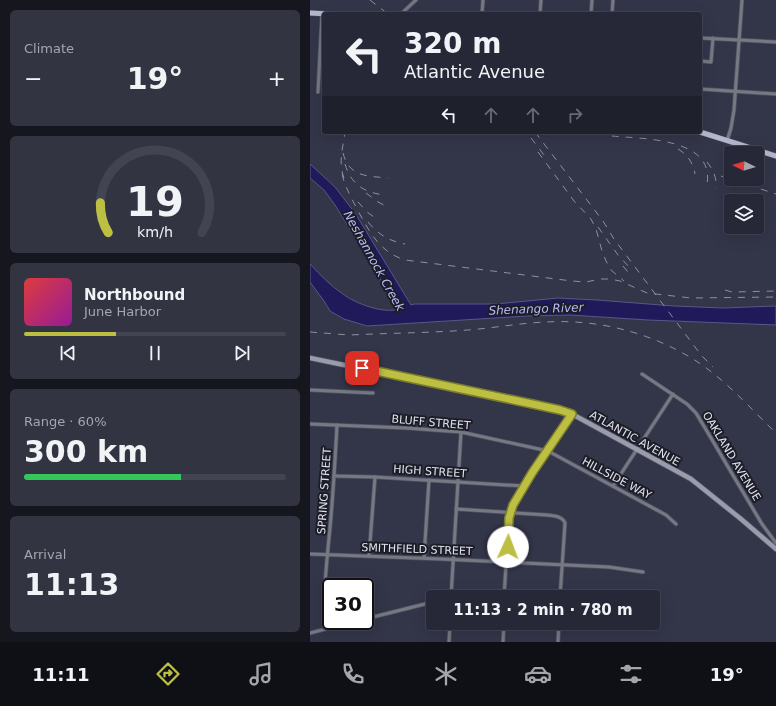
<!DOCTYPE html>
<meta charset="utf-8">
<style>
body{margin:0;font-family:"DejaVu Sans",sans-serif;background:#323442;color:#f1f3f6;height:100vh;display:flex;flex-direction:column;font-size:15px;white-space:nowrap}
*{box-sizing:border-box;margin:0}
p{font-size:13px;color:#a4a6ad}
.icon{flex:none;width:22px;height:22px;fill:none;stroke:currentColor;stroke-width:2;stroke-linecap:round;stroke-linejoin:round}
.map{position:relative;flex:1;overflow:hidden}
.panel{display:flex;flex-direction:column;gap:10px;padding:10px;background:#15161e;width:310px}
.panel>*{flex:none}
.top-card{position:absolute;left:12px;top:12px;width:380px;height:122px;border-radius:4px;box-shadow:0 4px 16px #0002,0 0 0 1px #424452;background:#262837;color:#f1f3f6;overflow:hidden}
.needle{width:26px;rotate:275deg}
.tools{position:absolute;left:414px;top:146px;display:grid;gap:8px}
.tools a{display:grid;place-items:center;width:40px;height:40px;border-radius:4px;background:#262837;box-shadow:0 4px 16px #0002,0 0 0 1px #424452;font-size:20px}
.speed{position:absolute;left:12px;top:578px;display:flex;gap:8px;font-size:20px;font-weight:700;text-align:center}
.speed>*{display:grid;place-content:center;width:52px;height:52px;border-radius:50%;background:#262837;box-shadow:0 4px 16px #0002,0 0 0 1px #424452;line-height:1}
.speed .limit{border:2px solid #111;border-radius:6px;background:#fff;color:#111}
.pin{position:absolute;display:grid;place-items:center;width:34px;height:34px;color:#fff;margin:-17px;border-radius:8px;box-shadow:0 2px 6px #0006}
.me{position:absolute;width:44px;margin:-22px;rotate:2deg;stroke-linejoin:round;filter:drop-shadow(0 0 3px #0008)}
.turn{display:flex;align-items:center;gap:14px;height:84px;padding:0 16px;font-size:18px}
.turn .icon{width:52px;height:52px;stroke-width:2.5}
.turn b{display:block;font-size:28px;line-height:34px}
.lanes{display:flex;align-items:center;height:38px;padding:0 16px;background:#0003;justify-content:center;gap:20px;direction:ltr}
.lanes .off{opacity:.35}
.big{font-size:30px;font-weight:700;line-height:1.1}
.panel .widget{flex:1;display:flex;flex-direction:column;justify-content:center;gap:6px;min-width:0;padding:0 14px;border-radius:6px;background:#323442}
.panel .dial{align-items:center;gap:0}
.dial svg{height:104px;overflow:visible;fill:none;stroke:#424452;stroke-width:7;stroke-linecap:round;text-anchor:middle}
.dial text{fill:#f1f3f6;stroke:none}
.song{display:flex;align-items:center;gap:12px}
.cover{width:48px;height:48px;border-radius:6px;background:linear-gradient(135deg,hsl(0 70% 55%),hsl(300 70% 35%))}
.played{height:4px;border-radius:2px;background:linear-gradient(90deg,#bdbf43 35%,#424452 35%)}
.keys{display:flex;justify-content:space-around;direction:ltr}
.heat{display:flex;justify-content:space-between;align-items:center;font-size:22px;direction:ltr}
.charge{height:6px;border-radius:3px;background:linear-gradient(90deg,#34c759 60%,#424452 0)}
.trip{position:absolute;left:116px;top:590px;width:234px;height:40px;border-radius:4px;background:#262837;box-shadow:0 4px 16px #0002,0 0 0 1px #424452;font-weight:700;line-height:40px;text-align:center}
.tab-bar{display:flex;height:64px;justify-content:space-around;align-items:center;background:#0f1016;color:#a4a6ad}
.tab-bar .icon{width:28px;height:28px}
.tab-bar .on{color:#bdbf43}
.tab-bar b{font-size:18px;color:#f1f3f6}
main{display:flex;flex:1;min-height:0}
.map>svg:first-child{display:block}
.water{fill:#201a5b;stroke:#5a5687}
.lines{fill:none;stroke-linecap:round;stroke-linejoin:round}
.street-casing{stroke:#4f5164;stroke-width:4.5}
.secondary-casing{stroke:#4f5164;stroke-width:6}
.primary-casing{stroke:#4f5164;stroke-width:6}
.street{stroke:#767882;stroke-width:3}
.secondary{stroke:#9a9cac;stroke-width:4.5}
.primary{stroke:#b5b7cd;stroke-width:5}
.rail{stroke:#8e90a0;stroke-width:1;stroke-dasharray:7 7;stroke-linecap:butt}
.route-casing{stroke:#7b7c2c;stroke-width:10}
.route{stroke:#bdbf43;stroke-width:7}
.labels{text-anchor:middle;stroke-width:4;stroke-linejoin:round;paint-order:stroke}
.street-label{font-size:11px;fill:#e0e2ef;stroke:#1c1d26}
.water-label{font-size:12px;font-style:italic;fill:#b7bcf8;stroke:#1c1d26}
</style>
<main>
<section class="panel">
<div class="widget"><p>Climate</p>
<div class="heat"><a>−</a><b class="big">19°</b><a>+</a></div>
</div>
<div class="widget dial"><svg viewBox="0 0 100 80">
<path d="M14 69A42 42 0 1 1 86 69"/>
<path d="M14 69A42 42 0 0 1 8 46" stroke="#bdbf43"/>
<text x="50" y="56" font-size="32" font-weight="700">19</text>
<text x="50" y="72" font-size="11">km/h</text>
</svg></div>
<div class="widget">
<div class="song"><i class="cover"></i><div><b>Northbound</b><p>June Harbor</p></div></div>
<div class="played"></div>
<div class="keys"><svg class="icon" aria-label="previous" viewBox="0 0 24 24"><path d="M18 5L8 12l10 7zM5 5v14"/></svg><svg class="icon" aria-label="pause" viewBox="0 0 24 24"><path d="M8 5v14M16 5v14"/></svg><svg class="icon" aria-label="next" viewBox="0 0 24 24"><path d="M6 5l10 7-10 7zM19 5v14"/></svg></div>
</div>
<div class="widget"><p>Range · 60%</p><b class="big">300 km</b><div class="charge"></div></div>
<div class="widget"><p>Arrival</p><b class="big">11:13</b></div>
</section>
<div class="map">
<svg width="466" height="642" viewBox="0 0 466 642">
<rect width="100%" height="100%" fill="#333549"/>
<path class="water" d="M 0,164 L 25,187 L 45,213 L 101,305 L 104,304 L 186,304 L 248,298 L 287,300 L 364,306 L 413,308 L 466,306 L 466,325 L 338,320 L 260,315 L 217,316 L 57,326 L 34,319 L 20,311 L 14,301 L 0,282 L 0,264 C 10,275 21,286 33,294 C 46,304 74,314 89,309 L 25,205 L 14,190 L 0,178 Z"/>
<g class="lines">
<defs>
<g id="street">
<polyline points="91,14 106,0"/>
<polyline points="172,14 173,0"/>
<polyline points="230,14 231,0"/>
<polyline points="281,14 282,0"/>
<polyline points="302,14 303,0"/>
<polyline points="390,38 466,42"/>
<polyline points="390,61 401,62 403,38"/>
<polyline points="390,89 466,94"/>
<polyline points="8,92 12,14"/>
<polyline points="417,141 421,128 424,110 432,0"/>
<polyline points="332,374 377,404 386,413 401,438 424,477 452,524 466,543"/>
<polyline points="0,390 63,393"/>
<polyline points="0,424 96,428 151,432 238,451 356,515 366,524"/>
<polyline points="24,476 65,477 214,486"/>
<polyline points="303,486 363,394"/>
<path d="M 146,509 L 237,515 C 244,516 252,516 255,523 L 250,597"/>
<polyline points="0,554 131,559 299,567 333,572"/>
<polyline points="59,556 65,477"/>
<polyline points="114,558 119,480"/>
<polyline points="141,597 151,432"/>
<path d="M 194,597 L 199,518 C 202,497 226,469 238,451 C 246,439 253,426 262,414"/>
<polyline points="55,619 123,602"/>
<path d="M 15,629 C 13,599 16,568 19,538 C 23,500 25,463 27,425"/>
<polyline points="0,633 47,621"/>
<polyline points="139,642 140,623"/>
<polyline points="193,642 194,623"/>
<polyline points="248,642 249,623"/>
</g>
<polyline id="secondary" points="0,358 227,405 251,410 262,414 381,479 431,519 466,549"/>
<g id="primary">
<polyline points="0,13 19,14"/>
<polyline points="390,132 466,156"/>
</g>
</defs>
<use href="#street" class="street-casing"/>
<use href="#secondary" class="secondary-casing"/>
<use href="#primary" class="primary-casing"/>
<use href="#street" class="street"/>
<use href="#secondary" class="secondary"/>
<use href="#primary" class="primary"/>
<g class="rail">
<polyline points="60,0 78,14"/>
<polyline points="225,132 293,221 304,239 391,355 403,367"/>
<polyline points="255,132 266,132"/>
<path d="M 274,132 C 284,133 293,134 302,136 C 331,139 405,137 397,184"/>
<polyline points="221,138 234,155"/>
<path d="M 368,149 C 378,155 383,163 385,174"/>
<polyline points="228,152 264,201 281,219 286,229 292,251 296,261 301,270 314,281"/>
<path d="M 33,153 C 39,177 57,176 78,178"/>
<path d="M 397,162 C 403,170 407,177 406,188"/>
<path d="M 35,164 C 41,184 54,193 75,195"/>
<path d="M 32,174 C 35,187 41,197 47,209 C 59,231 69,252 95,260 L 262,281 L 276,282 L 290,279 L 300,279 L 310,281 L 337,293 L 381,298 L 466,297"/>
<polyline points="411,176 466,194"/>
<path d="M 34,178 C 28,162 33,148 35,132"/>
<polyline points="56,193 68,202 74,205"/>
<polyline points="48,202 57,212 64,217"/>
<path d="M 58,222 C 69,235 79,241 95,244"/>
<polyline points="288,227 308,255 320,268"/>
<polyline points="313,266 322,277"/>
<polyline points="415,290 422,292 466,291"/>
<path d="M 0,332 L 26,334 L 40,335 C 79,333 118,333 158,330 C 184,328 210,323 236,322 C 287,319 339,332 383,359 C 414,378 440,408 466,433"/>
</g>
</g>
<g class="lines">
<defs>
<polyline id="route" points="52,368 227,405 250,410 262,414 222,473 203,505 199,518 198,547"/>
</defs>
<use href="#route" class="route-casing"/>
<use href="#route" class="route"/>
</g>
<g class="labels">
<g class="street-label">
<text transform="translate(121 422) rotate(5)" y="4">BLUFF STREET</text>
<text transform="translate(325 438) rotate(29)" y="4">ATLANTIC AVENUE</text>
<text transform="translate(422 456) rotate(59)" y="4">OAKLAND AVENUE</text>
<text transform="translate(120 471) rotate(4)" y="4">HIGH STREET</text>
<text transform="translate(307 478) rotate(28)" y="4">HILLSIDE WAY</text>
<text transform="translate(14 491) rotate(-86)" y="4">SPRING STREET</text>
<text transform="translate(107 549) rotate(2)" y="4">SMITHFIELD STREET</text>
</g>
<g class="water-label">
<text transform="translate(64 261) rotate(61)" y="4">Neshannock Creek</text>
<text transform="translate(226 309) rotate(-2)" y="4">Shenango River</text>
</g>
</g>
</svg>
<div class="tools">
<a><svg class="needle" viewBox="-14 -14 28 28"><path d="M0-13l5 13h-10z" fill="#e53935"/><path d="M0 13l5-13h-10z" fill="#a4a6ad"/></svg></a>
<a><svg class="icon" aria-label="layers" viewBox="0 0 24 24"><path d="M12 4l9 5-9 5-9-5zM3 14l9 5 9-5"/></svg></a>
</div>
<div class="speed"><div class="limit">30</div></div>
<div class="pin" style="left:52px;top:368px;background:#d93025"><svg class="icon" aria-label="arrive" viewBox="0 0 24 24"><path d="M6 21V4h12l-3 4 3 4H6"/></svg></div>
<svg class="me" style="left:198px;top:547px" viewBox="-20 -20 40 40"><circle r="19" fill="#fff"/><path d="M0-13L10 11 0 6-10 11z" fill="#bdbf43"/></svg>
<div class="trip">11:13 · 2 min · 780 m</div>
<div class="top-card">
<div class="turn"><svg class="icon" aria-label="left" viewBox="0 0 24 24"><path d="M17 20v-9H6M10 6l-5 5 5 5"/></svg><div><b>320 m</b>Atlantic Avenue</div></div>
<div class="lanes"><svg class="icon" aria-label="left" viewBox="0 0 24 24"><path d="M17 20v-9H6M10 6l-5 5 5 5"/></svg><svg class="icon off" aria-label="ahead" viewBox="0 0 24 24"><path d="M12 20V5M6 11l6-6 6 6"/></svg><svg class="icon off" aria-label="ahead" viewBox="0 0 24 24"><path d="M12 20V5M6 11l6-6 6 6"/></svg><svg class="icon off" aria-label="right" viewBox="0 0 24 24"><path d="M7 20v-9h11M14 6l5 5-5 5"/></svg></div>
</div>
</div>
</main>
<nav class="tab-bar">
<b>11:11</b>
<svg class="icon on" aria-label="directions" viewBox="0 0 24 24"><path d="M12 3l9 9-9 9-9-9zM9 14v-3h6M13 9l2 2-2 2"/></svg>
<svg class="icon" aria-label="music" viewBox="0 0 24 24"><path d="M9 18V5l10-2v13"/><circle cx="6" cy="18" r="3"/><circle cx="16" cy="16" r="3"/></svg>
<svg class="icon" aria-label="phone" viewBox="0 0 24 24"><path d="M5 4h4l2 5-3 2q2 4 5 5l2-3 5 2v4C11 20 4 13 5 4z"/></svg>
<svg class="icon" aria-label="climate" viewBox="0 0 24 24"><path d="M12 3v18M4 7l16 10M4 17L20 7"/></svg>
<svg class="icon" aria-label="car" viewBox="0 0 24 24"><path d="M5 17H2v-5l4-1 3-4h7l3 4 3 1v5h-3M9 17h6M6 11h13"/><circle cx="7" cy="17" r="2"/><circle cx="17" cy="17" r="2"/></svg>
<svg class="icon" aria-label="filters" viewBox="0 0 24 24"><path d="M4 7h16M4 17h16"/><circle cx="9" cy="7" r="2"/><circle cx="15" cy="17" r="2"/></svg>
<b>19°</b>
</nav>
